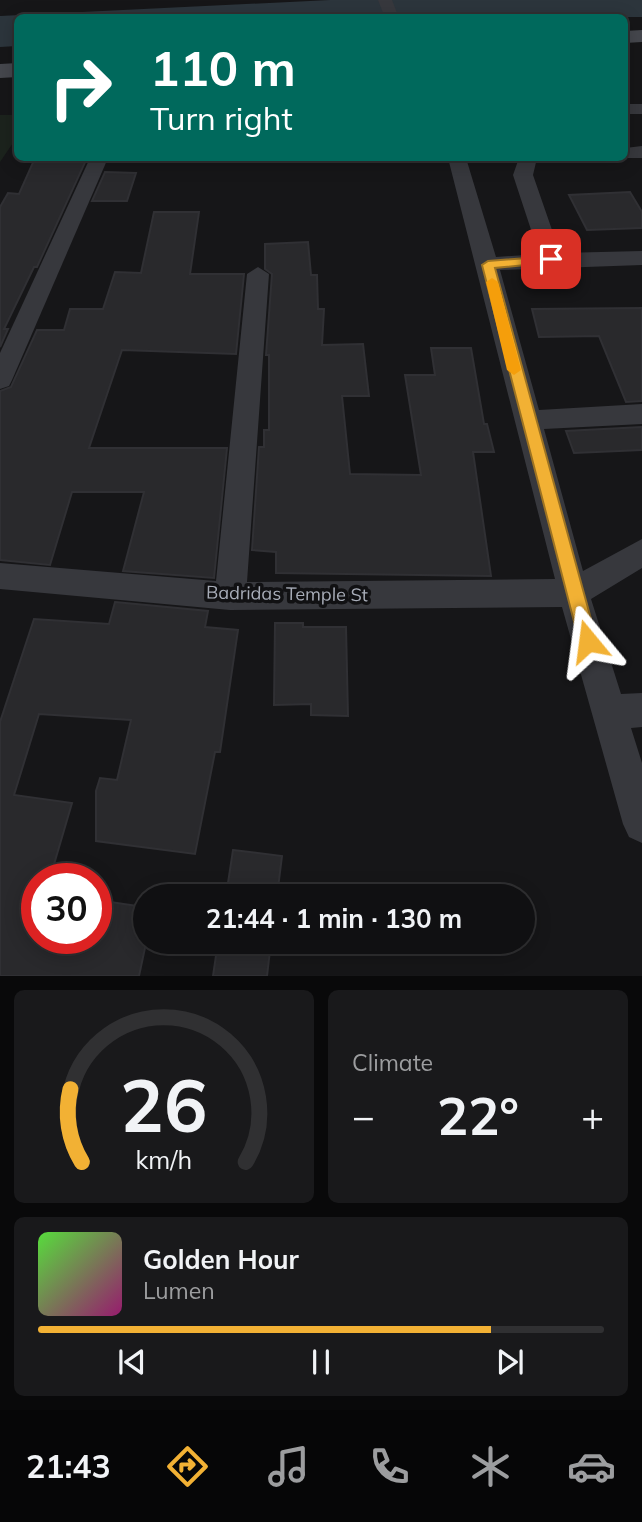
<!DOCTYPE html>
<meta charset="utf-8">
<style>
body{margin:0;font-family:Mulish,sans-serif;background:#19191b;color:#f1f3f6;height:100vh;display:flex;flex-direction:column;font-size:26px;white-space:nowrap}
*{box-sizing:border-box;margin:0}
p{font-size:23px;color:#9c9d9f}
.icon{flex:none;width:38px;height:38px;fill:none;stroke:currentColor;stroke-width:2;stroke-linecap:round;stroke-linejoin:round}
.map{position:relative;height:976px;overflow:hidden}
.details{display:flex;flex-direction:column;gap:14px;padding:14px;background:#09090a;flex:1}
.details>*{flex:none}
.top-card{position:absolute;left:14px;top:14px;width:614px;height:147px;border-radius:10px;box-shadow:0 4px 18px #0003,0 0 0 2px #303032;background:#00695c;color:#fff;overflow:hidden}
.speed{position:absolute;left:21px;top:863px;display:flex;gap:14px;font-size:35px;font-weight:700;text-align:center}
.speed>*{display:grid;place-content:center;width:91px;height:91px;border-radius:50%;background:#101012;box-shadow:0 4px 18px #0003,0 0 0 2px #303032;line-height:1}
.speed .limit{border:10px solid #d22;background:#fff;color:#111}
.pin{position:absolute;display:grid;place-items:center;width:60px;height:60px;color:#fff;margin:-30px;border-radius:14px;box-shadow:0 4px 10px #0006}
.me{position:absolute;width:77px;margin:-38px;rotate:344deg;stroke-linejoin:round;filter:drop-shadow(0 0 5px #0008)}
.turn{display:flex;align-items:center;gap:24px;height:147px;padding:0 21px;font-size:32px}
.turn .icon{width:91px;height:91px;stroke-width:2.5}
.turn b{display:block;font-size:49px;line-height:60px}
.big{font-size:52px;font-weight:700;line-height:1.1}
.details .widget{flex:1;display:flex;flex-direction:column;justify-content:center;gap:10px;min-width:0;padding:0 24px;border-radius:10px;background:#19191b}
.details .dial{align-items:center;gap:0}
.dial svg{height:182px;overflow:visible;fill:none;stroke:#303032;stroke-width:7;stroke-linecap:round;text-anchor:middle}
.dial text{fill:#f1f3f6;stroke:none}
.song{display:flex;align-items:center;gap:21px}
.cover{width:84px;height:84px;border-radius:10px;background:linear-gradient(135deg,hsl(110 70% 55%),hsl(320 70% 35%))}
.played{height:7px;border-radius:4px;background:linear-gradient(90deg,#f2b134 80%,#303032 80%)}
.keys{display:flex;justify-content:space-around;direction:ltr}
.heat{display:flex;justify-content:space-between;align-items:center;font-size:38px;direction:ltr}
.details .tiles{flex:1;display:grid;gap:14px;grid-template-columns:1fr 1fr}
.widget:last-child{grid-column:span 2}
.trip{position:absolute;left:133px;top:884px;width:402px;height:70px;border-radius:35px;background:#101012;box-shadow:0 4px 18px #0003,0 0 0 2px #303032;font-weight:700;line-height:70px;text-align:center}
.tab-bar{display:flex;height:112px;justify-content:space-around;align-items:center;background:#060607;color:#9c9d9f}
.tab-bar .icon{width:49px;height:49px}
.tab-bar .current{color:#f2b134}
.tab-bar b{font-size:32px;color:#f1f3f6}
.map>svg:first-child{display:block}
.green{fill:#1c231d}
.water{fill:#2c353c}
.building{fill:#29292c;stroke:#303034;stroke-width:2}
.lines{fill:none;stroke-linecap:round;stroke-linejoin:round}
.street{fill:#37383d;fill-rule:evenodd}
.secondary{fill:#45474d;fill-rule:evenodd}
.route{fill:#f2b134;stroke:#9d7322;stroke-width:2}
.slow{fill:#f59e0b}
.labels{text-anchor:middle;stroke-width:7;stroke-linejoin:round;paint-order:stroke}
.street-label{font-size:18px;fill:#a8adb8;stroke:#111113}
</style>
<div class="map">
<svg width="642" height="976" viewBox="0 0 642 976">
<rect width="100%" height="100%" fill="#161618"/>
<polygon class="green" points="0,115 18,115 17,137 0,162"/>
<polygon class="water" points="330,0 642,0 642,17 18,18 17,46 0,47 0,16"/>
<g class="building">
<polygon points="35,158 87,158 37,267 34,267 4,329 8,329 0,347 0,207 8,193 19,194"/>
<polygon points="105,172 136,173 127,201 92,201"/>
<polygon points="630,192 642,212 642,228 587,230 569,195"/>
<polygon points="154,212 199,212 190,274 244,274 236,354 122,350 89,448 227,448 214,578 123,571 144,492 72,492 50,565 0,560 0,391 11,387 37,330 64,330 70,309 103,309 115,272 141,273"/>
<polygon points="308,242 311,275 317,275 318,309 324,309 322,345 363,344 369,396 342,396 350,474 421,475 405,375 435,375 431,348 471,348 484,424 487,424 494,452 473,452 491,576 276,573 276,552 252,550 259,447 264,447 264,430 269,430 269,355 266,355 272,274 265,269 265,244"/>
<polygon points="642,308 642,401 626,402 599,336 539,337 532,309"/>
<polygon points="642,427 642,450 574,453 566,431"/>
<polygon points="115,602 208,611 205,627 238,630 220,752 215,752 195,854 96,841 96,791 100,778 117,780 131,720 39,714 14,795 72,803 50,878 37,878 37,938 96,938 96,900 145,907 145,948 139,976 0,976 0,722 34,619 109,624"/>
<polygon points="275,623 303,623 303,627 346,627 348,716 311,715 311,704 274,705"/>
<polygon points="233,850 282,856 277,896 226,896"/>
<polygon points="218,942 271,942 267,976 213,976"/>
</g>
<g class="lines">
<g class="street">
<polygon points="378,0 392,0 399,18 385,18"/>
<rect x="625" y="104" width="17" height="10"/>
<polygon points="642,146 642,158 621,158 625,158 625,148"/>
<polygon points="90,158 108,158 12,380 9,386 0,389 0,353"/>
<polygon points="448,158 466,158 496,257 539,254 513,175 519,158 537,158 533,175 560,253 642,251 642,265 500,270 539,410 642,404 642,424 544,429 583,571 642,539 642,568 591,599 621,694 642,693 642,727 631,728 642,763 642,843 629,837 623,824 562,607 230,610 0,589 0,563 216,581 247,274 258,267 269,274 247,582 555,579"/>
</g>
<g class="secondary">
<polygon points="642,30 642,42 625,43 625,31"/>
<polygon points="18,63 18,77 0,78 0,64"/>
</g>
</g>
<polygon class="route" points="551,256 556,257 556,262 495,268 597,641 595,647 588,649 582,647 579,641 482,265 488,261"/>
<polygon class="slow" points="492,278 498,282 521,370 514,375 507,370 486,282"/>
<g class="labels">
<g class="street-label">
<text transform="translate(287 594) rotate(1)" y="6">Badridas Temple St</text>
</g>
</g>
</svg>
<div class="speed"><div class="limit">30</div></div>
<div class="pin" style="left:551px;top:259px;background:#d93025"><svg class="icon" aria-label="arrive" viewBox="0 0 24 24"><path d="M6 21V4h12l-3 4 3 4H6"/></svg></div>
<svg class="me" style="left:588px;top:641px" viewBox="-20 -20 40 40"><path d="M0-17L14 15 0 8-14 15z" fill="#f2b134" stroke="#fff" stroke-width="4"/></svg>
<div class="trip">21:44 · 1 min · 130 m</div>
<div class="top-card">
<div class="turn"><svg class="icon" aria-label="right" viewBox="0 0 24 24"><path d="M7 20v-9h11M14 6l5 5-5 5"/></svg><div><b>110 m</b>Turn right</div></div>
</div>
</div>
<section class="details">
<div class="tiles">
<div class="widget dial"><svg viewBox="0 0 100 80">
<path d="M14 69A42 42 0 1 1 86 69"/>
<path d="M14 69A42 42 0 0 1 9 37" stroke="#f2b134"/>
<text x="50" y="56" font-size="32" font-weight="700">26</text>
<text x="50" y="72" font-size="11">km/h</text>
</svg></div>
<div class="widget"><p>Climate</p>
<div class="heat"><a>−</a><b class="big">22°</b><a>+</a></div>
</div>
<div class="widget">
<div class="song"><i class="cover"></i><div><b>Golden Hour</b><p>Lumen</p></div></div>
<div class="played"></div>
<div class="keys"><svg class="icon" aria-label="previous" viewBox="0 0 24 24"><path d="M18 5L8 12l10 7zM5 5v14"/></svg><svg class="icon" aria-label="pause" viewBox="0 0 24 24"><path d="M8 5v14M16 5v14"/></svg><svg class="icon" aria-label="next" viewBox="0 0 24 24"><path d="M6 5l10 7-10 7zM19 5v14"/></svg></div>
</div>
</div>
</section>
<nav class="tab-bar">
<b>21:43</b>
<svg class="icon current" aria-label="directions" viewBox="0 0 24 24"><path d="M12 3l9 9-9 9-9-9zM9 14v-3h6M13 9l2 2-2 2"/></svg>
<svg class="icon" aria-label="music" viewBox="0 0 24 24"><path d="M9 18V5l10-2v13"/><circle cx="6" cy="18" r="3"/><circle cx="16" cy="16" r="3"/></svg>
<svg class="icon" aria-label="phone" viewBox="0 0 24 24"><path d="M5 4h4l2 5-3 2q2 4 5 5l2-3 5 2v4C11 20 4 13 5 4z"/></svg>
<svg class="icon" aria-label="climate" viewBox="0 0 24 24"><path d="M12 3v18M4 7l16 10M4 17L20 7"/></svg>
<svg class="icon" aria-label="car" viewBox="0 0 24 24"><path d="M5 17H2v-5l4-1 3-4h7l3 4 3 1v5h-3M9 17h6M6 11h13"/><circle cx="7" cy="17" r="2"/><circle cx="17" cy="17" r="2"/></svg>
</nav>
